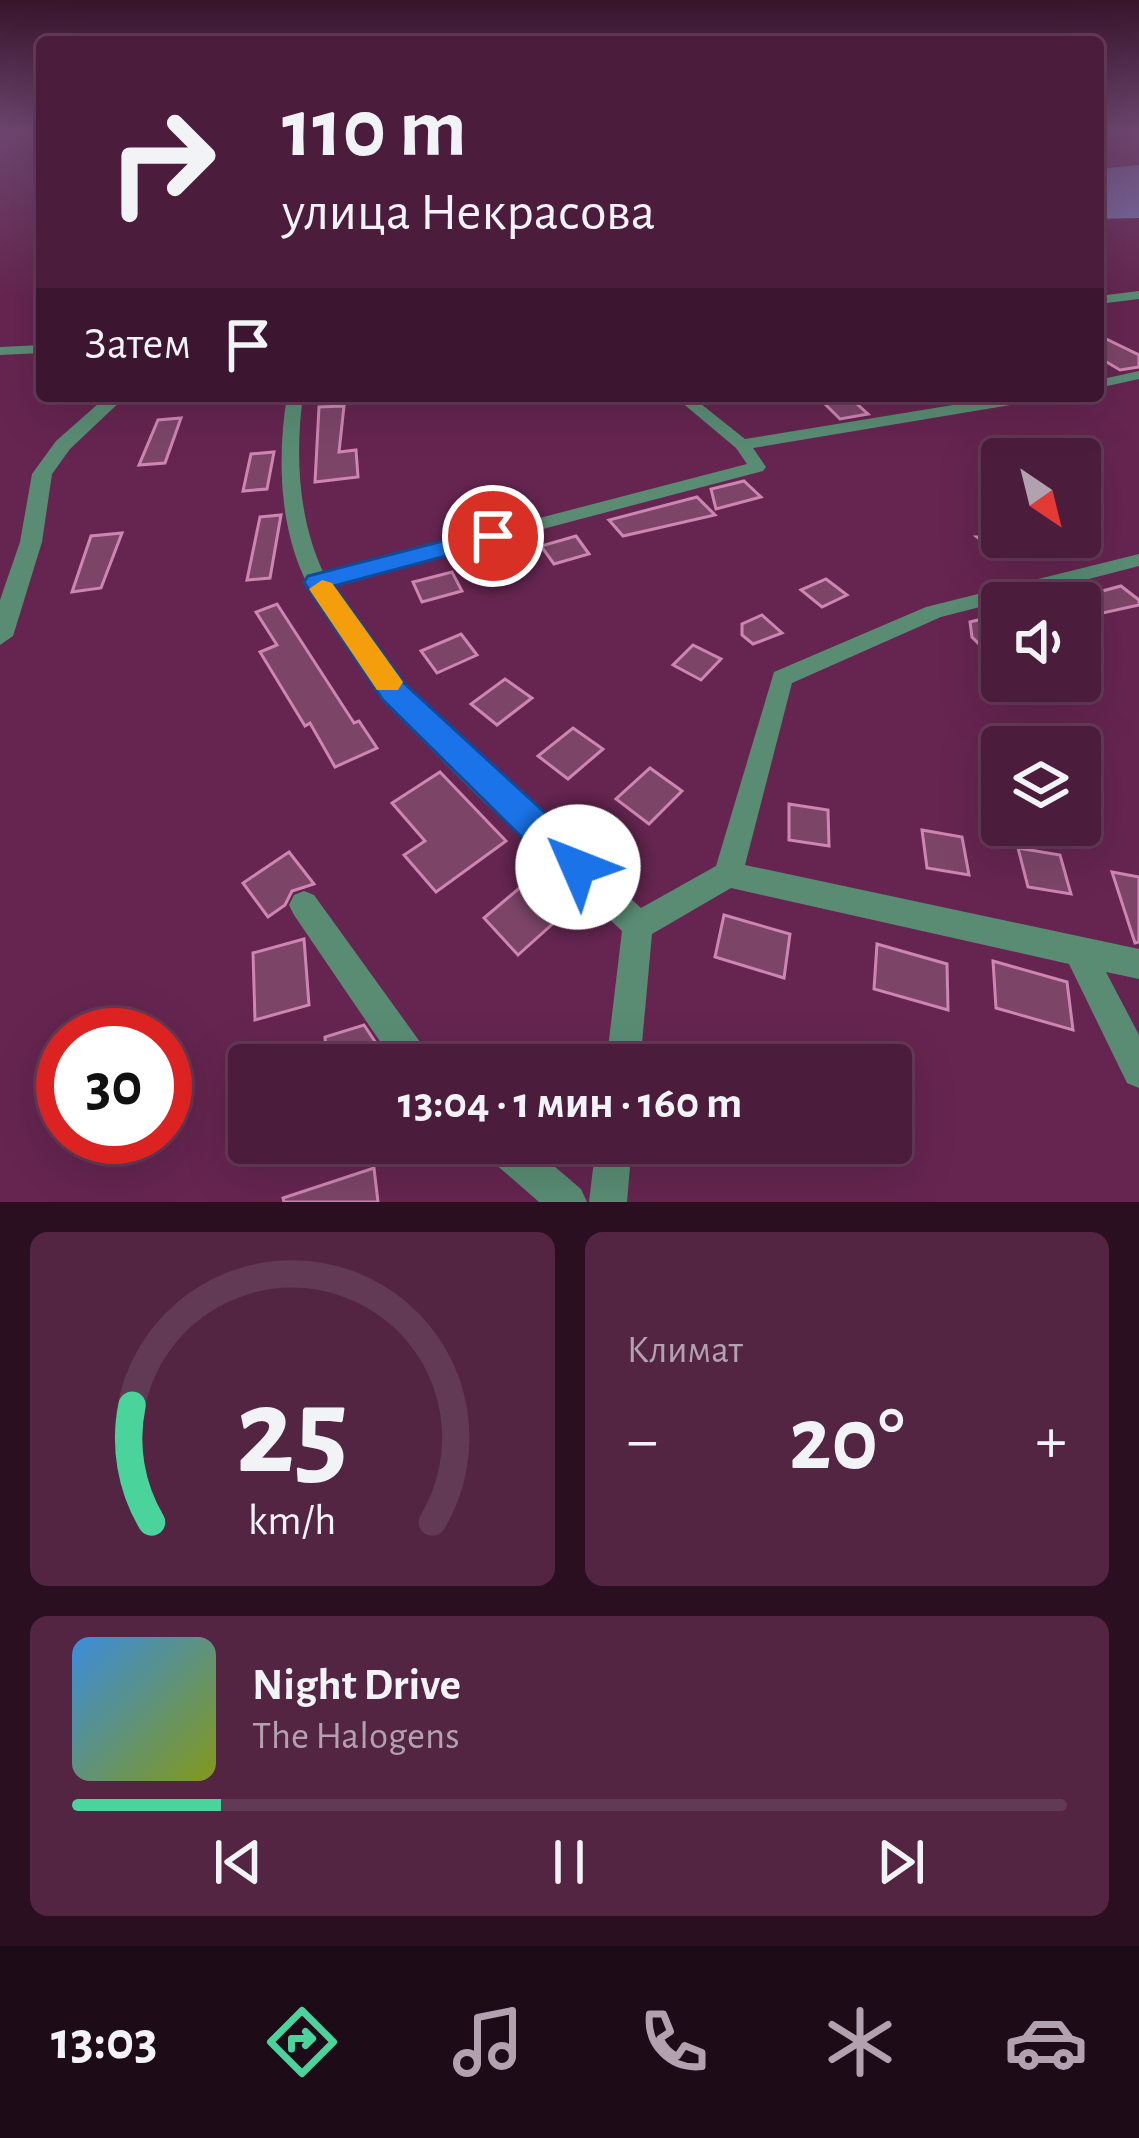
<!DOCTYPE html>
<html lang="ru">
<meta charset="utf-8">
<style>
body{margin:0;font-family:"Alegreya Sans",sans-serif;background:#532543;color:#f1f3f6;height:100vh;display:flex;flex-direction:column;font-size:45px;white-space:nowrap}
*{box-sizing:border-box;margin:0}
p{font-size:39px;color:#b2a1af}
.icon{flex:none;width:66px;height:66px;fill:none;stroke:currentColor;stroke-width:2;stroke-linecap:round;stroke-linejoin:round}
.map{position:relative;height:1202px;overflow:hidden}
.sheet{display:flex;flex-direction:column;gap:30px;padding:30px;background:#2a0f21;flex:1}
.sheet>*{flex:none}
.top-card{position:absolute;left:36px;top:36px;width:1068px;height:366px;border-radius:12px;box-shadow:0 12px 48px #0002,0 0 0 3px #633a56;background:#4c1c3c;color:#f1f3f6;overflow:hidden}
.needle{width:78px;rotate:145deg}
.buttons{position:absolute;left:981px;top:438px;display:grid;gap:24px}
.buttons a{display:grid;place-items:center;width:120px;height:120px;border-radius:12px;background:#4c1c3c;box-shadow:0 12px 48px #0002,0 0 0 3px #633a56;font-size:60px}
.speed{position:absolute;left:36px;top:1008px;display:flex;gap:24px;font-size:60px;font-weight:700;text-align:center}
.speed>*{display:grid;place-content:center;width:156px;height:156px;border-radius:50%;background:#4c1c3c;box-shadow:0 12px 48px #0002,0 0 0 3px #633a56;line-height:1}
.speed .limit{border:18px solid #d22;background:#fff;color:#111}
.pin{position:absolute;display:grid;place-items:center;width:102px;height:102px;color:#fff;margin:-51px;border:6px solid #fff;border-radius:50%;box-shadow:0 3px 12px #0007}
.me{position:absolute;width:132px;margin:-66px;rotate:314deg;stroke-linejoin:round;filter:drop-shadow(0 0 9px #0008)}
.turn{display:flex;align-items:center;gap:42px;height:252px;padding:0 48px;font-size:54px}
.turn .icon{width:156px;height:156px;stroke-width:2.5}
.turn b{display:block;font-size:84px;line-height:102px}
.then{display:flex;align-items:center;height:114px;padding:0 48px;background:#0003;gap:24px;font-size:45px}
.big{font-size:90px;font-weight:600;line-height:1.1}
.sheet .tile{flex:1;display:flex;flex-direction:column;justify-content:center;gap:18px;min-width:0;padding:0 42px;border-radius:18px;background:#532543}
.sheet .dial{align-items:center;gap:0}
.dial svg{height:312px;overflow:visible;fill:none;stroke:#633a56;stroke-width:7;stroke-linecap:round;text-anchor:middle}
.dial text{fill:#f1f3f6;stroke:none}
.song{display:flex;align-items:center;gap:36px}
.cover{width:144px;height:144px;border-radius:18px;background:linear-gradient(135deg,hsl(210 70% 55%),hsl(70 70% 35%))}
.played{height:12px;border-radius:6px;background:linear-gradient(90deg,#4ad49c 15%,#633a56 15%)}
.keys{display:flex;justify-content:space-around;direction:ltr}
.heat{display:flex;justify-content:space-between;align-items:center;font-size:66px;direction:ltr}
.sheet .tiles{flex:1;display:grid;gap:30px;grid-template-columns:1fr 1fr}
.tile:last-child{grid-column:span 2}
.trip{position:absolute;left:228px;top:1044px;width:684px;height:120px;border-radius:12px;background:#4c1c3c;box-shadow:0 12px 48px #0002,0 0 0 3px #633a56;font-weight:600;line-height:120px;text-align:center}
.dock{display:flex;height:192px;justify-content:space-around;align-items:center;background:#1e0b18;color:#b2a1af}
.dock .icon{width:84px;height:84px}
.dock .on{color:#4ad49c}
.dock b{font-size:54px;color:#f1f3f6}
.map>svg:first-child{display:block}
.water{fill:#7879b3}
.building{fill:#7c4568;stroke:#ce85b2;stroke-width:3}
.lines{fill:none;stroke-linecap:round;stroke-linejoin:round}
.minor{fill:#5a8c74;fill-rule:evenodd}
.tertiary{fill:#5a8c74;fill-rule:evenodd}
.route{fill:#1a73e8;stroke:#114b97;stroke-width:3}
.slow{fill:#f59e0b}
</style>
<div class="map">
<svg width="1139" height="1202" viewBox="0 0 1139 1202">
<rect width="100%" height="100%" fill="#652550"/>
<polygon class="water" points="1139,165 1139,218 1098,219 1098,169"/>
<g class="building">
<polygon points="1098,335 1139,355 1139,367 1120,370 1098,357"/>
<polygon points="817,396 848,396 868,414 840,419"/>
<polygon points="344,406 339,452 356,450 358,477 315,482 319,407"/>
<polygon points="181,418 165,463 139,465 158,420"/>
<polygon points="274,452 267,489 243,491 251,454"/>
<polygon points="744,481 761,497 716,509 711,489"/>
<polygon points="697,497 715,515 623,536 609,520"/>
<polygon points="281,515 270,578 247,580 260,517"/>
<polygon points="122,533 101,588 72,592 91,536"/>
<polygon points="576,536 589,554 554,564 541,546"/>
<polygon points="977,537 1054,537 1055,541 1004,558"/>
<polygon points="452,572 462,591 422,602 413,582"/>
<polygon points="826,579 847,595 822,607 801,590"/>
<polygon points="1121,586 1139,600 1139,605 1080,618 1080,597"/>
<polygon points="277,604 354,723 359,721 377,748 335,767 310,723 305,726 260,652 277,645 256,612"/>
<polygon points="1002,614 1002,644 984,649 972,637 970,622"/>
<polygon points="762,615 782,633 753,644 742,635 742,624"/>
<polygon points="461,634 477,655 437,673 421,651"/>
<polygon points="693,645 721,659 701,680 673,665"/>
<polygon points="505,679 532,698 497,725 471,704"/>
<polygon points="573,728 603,749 568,779 538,756"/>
<polygon points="650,768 682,791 649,824 616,799"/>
<polygon points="440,772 506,841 436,892 404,855 425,841 392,803"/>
<polygon points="789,804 828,810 829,846 789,840"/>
<polygon points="922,830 962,837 969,875 927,868"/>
<polygon points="1018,848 1060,855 1071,894 1028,887"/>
<polygon points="289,852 314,884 292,891 285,905 268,917 243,883"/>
<polygon points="1112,872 1139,877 1139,942 1135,943"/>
<polygon points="523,885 558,919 518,955 484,918"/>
<polygon points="724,915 790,934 784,978 715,957"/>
<polygon points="304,939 309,1005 255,1020 253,953"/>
<polygon points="877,944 947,964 948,1010 874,989"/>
<polygon points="993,961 1067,982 1073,1030 996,1008"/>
<polygon points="364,1025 382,1052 384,1065 327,1065 325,1037"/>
<polygon points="374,1168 378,1202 284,1202 283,1198"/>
</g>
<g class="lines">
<g class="minor">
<polygon points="42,345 42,353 0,355 0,347"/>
<polygon points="1139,371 1139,379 1098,388 1098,380"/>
<path d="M 287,396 L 303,396 C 295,455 298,519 324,574 L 747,464 L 736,448 L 674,396 L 691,396 L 745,439 L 1008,396 L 1043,396 L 1035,401 L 753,448 L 766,467 L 763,471 L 330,585 C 412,713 530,807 641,908 L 716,866 L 774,672 L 926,607 L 1139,554 L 1139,566 L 941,617 L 792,683 L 745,865 L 1139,949 L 1139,979 L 1106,972 L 1139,1035 L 1139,1088 L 1127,1083 L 1069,964 L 731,888 L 652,934 L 640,1065 L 606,1065 L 622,931 C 512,825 381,722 308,585 C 279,530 277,457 287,396 Z"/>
<polygon points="304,891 314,895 428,1053 433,1065 396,1065 294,915 289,905 294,895"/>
<polygon points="481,1143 527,1143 581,1189 587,1202 539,1202 486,1156"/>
<polygon points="596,1143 632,1143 627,1202 589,1202"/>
</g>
<g class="tertiary">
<polygon points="1139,291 1139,299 1098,304 1098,296"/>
<polygon points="107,396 126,396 70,449 52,474 42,542 13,636 0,645 0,600 20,542 32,474 56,441"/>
</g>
</g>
<linearGradient id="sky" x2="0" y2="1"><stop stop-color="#38142c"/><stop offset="0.44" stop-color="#6d466f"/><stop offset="1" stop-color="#6d466f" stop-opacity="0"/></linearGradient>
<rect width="1139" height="298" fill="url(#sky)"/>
<polygon class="route" points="493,528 506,536 502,541 334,586 405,684 591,855 596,867 591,879 578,884 564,879 383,700 304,582 308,576"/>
<polygon class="slow" points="322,580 332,583 398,675 403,682 398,690 377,690 309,589"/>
</svg>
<div class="buttons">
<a><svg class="needle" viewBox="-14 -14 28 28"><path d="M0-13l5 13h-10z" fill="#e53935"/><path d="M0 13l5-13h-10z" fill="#b2a1af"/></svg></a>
<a><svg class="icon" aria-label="sound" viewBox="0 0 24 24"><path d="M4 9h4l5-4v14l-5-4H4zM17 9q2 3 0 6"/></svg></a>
<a><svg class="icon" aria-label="layers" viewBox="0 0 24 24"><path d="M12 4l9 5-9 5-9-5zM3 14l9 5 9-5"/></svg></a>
</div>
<div class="speed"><div class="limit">30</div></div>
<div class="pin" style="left:493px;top:536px;background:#d93025"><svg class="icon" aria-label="arrive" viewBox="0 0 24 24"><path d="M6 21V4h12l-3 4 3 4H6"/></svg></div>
<svg class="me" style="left:578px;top:867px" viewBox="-20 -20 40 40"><circle r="19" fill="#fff"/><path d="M0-13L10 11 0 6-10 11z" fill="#1a73e8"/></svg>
<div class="trip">13:04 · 1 мин · 160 m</div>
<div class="top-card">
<div class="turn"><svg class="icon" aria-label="right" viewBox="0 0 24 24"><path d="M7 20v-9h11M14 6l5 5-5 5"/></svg><div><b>110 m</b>улица Некрасова</div></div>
<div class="then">Затем<svg class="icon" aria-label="arrive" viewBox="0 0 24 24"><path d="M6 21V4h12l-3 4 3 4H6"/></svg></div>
</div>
</div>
<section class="sheet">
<div class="tiles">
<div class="tile dial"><svg viewBox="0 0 100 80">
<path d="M14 69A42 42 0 1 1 86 69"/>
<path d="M14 69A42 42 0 0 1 9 39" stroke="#4ad49c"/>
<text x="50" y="56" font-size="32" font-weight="700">25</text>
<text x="50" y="72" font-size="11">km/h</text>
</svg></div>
<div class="tile"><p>Климат</p>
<div class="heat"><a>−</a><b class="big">20°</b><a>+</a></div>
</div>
<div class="tile">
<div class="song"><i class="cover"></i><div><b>Night Drive</b><p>The Halogens</p></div></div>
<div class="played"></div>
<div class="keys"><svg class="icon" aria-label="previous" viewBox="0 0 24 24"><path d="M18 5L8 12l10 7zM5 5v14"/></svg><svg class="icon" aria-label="pause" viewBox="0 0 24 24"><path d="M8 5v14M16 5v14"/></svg><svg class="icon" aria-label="next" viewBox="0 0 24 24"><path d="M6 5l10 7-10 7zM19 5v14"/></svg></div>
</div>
</div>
</section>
<nav class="dock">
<b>13:03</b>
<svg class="icon on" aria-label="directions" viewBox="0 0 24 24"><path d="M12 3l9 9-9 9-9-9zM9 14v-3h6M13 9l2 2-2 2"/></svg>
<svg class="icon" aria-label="music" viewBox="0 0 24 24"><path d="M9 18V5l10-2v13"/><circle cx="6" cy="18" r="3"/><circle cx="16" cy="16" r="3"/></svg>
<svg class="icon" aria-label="phone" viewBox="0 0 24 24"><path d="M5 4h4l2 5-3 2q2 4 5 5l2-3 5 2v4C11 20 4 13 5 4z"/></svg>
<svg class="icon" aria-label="climate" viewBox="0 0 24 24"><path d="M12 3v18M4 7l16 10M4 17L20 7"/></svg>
<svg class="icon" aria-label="car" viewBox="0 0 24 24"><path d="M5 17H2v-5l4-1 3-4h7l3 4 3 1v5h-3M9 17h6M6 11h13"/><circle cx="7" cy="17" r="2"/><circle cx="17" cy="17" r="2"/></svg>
</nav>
